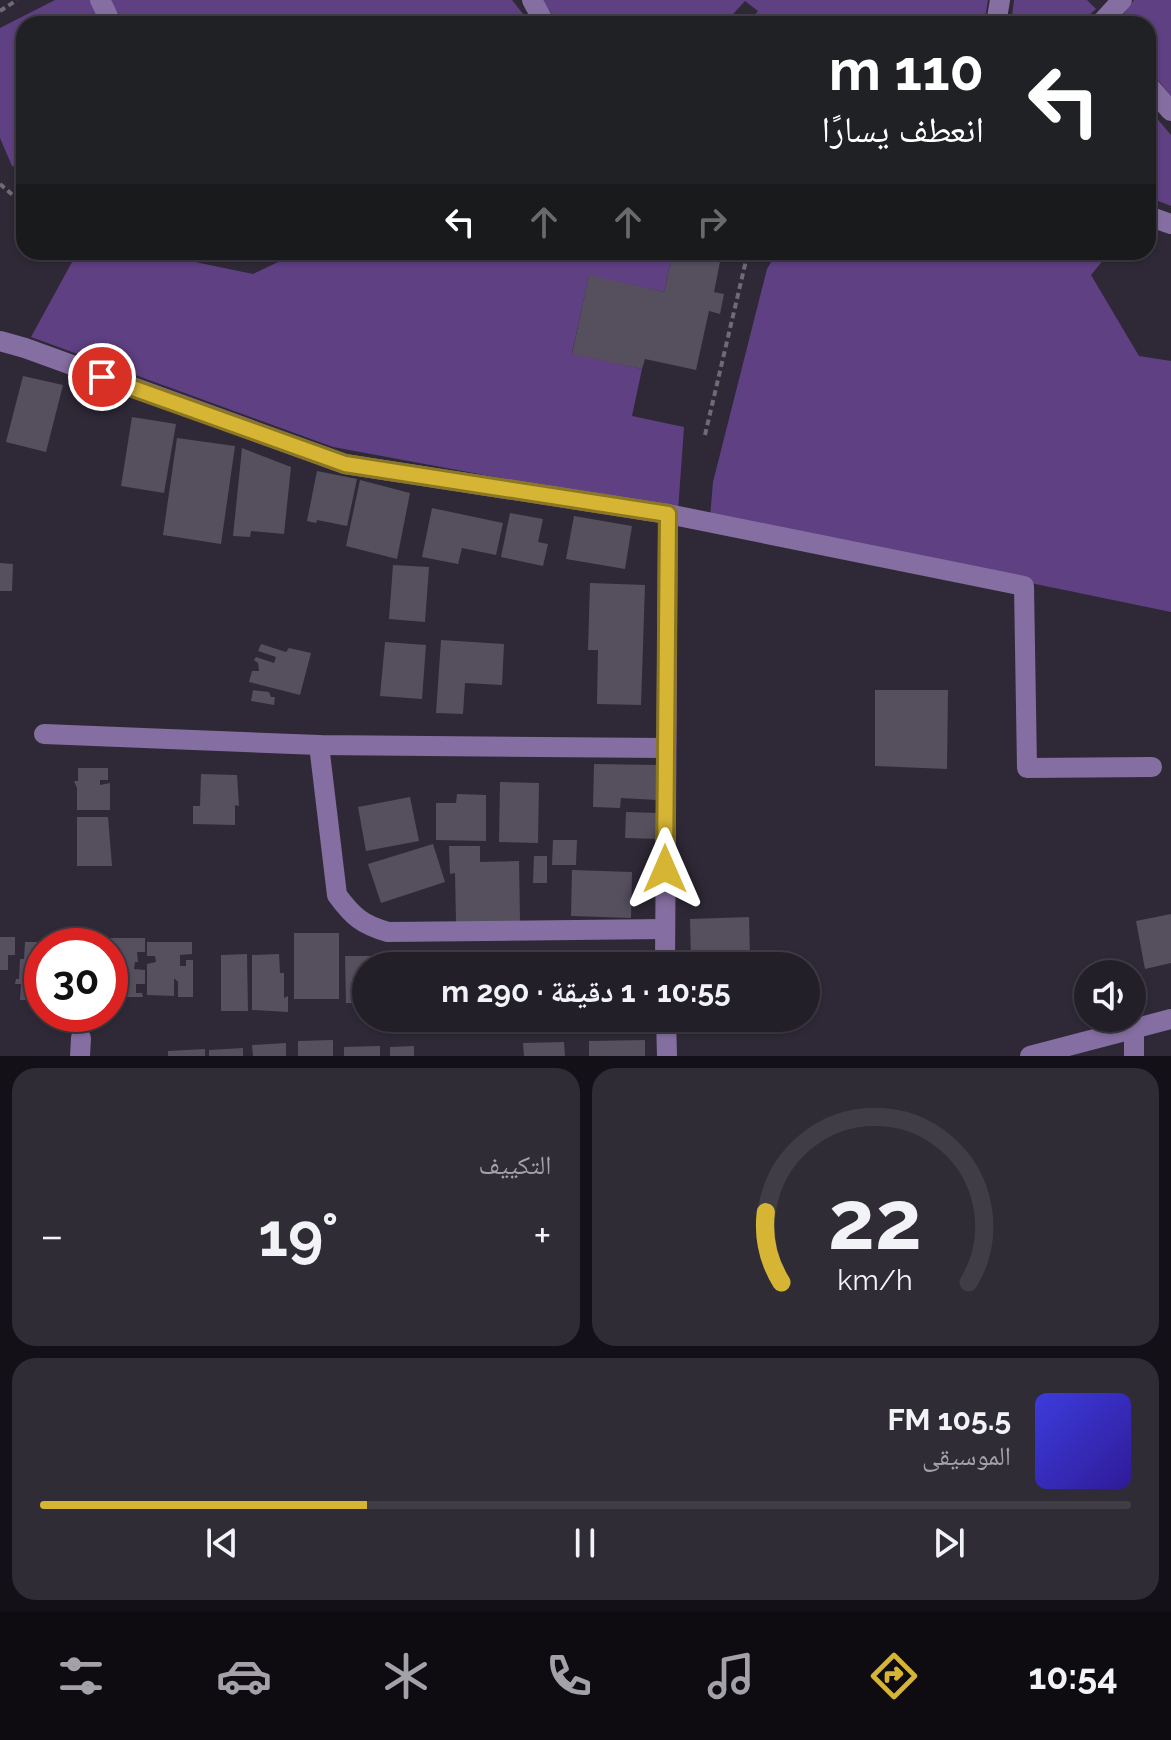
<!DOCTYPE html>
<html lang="ar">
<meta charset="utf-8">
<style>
body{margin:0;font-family:Raleway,"Noto Naskh Arabic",sans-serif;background:#2f2c35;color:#f1f3f6;direction:rtl;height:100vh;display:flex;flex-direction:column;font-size:30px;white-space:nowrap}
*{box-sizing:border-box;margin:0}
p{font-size:26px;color:#a3a2a8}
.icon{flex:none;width:44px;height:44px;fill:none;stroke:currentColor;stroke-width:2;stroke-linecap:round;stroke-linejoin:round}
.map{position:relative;height:1056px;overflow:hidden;direction:ltr}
.sheet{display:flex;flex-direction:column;gap:12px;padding:12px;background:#131117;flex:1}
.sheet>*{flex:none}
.banner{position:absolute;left:16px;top:16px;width:1140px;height:244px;border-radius:24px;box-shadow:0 2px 6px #0004,0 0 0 2px #403d46;direction:rtl;background:#202124;color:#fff;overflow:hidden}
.buttons{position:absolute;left:1074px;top:960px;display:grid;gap:16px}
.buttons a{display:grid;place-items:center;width:72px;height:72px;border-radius:50%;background:#231f29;box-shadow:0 2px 6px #0004,0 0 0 2px #403d46;font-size:40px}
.speed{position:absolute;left:24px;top:928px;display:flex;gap:16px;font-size:40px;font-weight:700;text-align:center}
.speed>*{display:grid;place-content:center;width:104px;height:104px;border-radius:50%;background:#231f29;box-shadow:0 2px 6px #0004,0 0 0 2px #403d46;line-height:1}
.speed .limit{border:12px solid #d22;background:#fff;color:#111}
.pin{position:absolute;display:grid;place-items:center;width:68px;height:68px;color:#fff;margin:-34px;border:4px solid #fff;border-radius:50%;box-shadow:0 2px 8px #0007}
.me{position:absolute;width:88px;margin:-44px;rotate:0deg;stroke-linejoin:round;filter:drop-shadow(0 0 6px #0008)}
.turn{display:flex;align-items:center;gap:28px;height:168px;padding:0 40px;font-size:36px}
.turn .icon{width:104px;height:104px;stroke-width:2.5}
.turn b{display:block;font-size:56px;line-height:68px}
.lanes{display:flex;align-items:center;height:76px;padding:0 40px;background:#0003;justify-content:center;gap:40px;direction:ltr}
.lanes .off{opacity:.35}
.big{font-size:60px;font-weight:700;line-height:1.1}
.sheet .tile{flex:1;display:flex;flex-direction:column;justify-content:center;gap:12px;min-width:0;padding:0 28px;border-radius:24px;background:#2f2c35}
.sheet .dial{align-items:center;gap:0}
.dial svg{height:208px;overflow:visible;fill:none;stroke:#403d46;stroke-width:7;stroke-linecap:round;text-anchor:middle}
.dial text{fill:#f1f3f6;stroke:none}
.song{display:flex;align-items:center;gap:24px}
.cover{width:96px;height:96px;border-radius:12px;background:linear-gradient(135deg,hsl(240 70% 55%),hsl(250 70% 35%))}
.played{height:8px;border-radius:4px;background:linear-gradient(90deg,#d6b534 30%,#403d46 30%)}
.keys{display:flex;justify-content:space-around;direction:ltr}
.heat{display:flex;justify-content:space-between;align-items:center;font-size:44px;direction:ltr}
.sheet .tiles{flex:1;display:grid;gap:12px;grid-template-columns:1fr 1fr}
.tile:last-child{grid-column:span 2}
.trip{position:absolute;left:352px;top:952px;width:468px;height:80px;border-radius:40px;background:#231f29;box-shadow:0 2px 6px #0004,0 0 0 2px #403d46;font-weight:700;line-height:80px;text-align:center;direction:rtl}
.dock{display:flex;height:128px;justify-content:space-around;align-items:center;background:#0e0c10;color:#a3a2a8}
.dock .icon{width:56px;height:56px}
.dock .on{color:#d6b534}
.dock b{font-size:36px;color:#f1f3f6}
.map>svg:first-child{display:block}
.green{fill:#5f4082}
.building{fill:#554f5e}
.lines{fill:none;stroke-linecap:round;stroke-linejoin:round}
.path{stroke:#6f6a76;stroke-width:4;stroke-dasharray:6 4;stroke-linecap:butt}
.minor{stroke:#856ea1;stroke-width:20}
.route-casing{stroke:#8b7622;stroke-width:20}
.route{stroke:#d6b534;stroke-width:14}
</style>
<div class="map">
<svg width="1171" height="1056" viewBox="0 0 1171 1056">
<rect width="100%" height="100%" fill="#2f2937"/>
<g class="green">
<polygon points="55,0 91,0 105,24 24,24 24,169 12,166 0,138 0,28"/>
<polygon points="109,0 512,0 531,24 126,24"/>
<polygon points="541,0 988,0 984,24 747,24 758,11 745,1 724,24 559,24"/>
<polygon points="1014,0 1087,0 1096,9 1079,24 1011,24"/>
<polygon points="1134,0 1171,0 1171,96 1148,68 1148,24 1116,24"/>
<polygon points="1148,108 1171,135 1171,206 1148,197"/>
<polygon points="80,252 168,252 171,257 253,274 299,252 673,252 664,292 589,276 572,353 642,369 632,416 684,427 678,511 333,447 31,337 77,253"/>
<polygon points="777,252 1110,252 1091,275 1139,356 1171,361 1171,612 710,517 713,482 767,269"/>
</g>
<g class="building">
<polygon points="673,252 722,252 714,292 724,294 720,314 709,311 696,370 645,359 642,369 572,354 589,275 664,292"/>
<polygon points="23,376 63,385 46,452 6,442"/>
<polygon points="132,417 176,424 164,493 121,486"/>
<polygon points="177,438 235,446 221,544 163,535"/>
<polygon points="242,448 291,467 284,534 251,531 250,537 233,536"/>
<polygon points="317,471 357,479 347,526 317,520 316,523 307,521"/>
<polygon points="360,480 410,493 397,559 346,546"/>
<polygon points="432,508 503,523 496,555 462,548 458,564 422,557"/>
<polygon points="510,513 543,519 538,542 548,544 543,566 501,557"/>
<polygon points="574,516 632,526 625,569 566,559"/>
<polygon points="0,563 13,564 12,591 0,591"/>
<polygon points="393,565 429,567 425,622 389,619"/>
<polygon points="590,583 645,585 641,705 597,704 598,650 588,650"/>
<polygon points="441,640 504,644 502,685 465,683 463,714 436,713"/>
<polygon points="385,642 426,645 422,699 380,696"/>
<polygon points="261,644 286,652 289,648 311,653 300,695 249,682 252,671 259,671 258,663 254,660 256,657 274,663 276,657 258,651"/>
<polygon points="253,690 269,692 271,697 275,697 274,705 251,701"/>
<polygon points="875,690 948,690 947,769 875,766"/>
<polygon points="594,764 658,765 657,800 621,798 620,808 593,807"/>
<polygon points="78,768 108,768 108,780 100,780 100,785 110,783 110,810 77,810 77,788 74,781 78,781"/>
<polygon points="201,774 237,775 239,806 235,805 235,825 193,824 193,806 200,806"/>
<polygon points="500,782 539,783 538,843 499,842"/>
<polygon points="457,794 486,795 486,841 436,840 436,803 456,803"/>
<polygon points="410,797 419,841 366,851 358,807"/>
<polygon points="626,812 659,813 659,839 625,838"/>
<polygon points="77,817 108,817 112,866 77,866"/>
<polygon points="553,840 577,840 576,865 552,865"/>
<polygon points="433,844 445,882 381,903 368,864"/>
<polygon points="449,846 480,846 480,862 519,861 520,921 456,922 455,873 450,874"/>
<polygon points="534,856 547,856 547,883 533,883"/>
<polygon points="572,870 632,872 631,918 571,916"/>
<polygon points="1171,914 1171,963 1145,969 1136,921"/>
<polygon points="749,917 750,957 691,960 690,919"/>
<rect x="294" y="933" width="45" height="66"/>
<polygon points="0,937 15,937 15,955 8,955 8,970 0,970"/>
<polygon points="109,938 145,938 145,952 137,952 138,962 135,962 134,969 145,970 145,984 136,984 136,993 142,993 143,997 112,997 110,956 117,956 117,952 110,952 110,946 73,946 73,941 109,942"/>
<polygon points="25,942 54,942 54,946 42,946 42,975 39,975 42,979 42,1000 20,1000 21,984 15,984 16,979 19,979 20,959 24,959"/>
<polygon points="147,942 192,942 192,954 180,955 180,966 186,966 186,960 193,960 193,997 178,997 178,982 174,978 174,996 147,995 147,964 156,962 155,956 147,956"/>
<polygon points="543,953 544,966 489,966 489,954"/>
<polygon points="247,954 248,1011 221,1011 221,955"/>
<polygon points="279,954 280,973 284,973 284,998 288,996 288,1012 252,1010 252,955"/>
<polygon points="345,956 381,956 381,966 366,966 366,1003 346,1003"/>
<polygon points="333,1040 333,1056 298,1056 298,1041"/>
<polygon points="645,1040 645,1056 589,1056 589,1041"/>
<polygon points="564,1042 565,1056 524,1056 523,1043"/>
<polygon points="286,1043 286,1056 253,1056 252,1045"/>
<polygon points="380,1046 380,1056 344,1056 344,1047"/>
<polygon points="414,1046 414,1056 390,1056 390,1047"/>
<polygon points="243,1048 243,1056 209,1056 209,1050"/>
<polygon points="205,1049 205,1056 168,1056 168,1051"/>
</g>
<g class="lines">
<g class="path">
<polyline points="0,11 17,0"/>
<polyline points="0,184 16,198 24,199"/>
<polyline points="705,435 748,252"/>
</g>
<g class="minor">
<polyline points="100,0 112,24"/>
<polyline points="532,0 545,24"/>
<polyline points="996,24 1000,0"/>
<polyline points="1100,24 1122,0"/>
<polyline points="1148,85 1171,111"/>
<polyline points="1148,216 1171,224"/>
<polyline points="0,341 25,348 345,464 668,514 1024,586 1027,768 1152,767"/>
<polyline points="44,734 319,745 665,748"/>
<path d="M 319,745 L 337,895 C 353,917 363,925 388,932 L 665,929"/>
<polyline points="665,966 668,514"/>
<polyline points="666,1018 667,1056"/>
<polyline points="405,1021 666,1019"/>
<polyline points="1134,1027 1134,1056"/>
<polyline points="80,1056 81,1038"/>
<polyline points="1030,1056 1171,1019"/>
</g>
</g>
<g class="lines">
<defs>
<polyline id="route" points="102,377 345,464 668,514 665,869"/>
</defs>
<use href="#route" class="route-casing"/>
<use href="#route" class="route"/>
</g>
</svg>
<div class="buttons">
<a><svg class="icon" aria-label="sound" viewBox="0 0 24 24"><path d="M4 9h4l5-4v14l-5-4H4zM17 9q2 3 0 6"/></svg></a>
</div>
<div class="speed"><div class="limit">30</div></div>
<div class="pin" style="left:102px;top:377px;background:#d93025"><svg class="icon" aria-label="arrive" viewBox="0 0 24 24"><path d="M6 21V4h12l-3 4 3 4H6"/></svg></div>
<svg class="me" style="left:665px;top:869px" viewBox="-20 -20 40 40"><path d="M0-17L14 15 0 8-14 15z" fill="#d6b534" stroke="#fff" stroke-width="4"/></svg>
<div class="trip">10:55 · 1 دقيقة · 290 m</div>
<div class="banner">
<div class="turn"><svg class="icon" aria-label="left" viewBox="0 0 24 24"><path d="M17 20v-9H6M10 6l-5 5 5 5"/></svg><div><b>110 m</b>انعطف يسارًا</div></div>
<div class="lanes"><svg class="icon" aria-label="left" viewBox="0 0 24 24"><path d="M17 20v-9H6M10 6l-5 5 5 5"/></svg><svg class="icon off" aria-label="ahead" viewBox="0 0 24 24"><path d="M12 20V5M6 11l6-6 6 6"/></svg><svg class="icon off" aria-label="ahead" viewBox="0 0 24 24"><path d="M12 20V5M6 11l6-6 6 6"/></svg><svg class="icon off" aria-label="right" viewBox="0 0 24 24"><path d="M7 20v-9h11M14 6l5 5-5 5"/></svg></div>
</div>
</div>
<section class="sheet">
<div class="tiles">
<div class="tile dial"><svg viewBox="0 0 100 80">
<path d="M14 69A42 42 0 1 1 86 69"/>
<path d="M14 69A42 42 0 0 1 8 42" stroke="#d6b534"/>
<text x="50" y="56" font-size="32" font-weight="700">22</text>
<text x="50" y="72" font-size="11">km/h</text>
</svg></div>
<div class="tile"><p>التكييف</p>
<div class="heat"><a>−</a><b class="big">19°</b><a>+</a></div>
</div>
<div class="tile">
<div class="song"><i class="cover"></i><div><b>105.5 FM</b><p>الموسيقى</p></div></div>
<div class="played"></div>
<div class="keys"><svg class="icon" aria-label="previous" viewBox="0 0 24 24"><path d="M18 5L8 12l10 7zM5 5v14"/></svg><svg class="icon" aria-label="pause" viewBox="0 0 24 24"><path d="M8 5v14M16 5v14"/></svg><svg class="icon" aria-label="next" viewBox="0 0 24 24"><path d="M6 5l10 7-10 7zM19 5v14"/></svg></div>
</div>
</div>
</section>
<nav class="dock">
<b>10:54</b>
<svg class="icon on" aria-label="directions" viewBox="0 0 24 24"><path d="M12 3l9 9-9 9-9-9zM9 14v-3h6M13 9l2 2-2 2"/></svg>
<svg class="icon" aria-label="music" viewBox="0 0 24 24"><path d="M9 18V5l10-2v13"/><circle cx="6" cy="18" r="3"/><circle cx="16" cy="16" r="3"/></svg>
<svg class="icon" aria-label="phone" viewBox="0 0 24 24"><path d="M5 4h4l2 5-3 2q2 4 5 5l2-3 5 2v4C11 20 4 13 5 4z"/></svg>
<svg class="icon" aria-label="climate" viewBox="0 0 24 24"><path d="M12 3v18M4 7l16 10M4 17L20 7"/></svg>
<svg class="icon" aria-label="car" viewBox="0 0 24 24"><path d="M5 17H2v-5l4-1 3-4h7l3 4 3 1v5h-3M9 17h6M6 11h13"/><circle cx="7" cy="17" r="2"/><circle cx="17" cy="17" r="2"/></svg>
<svg class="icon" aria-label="filters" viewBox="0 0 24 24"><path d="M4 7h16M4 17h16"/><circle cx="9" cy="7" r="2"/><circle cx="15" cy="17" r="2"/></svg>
</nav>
